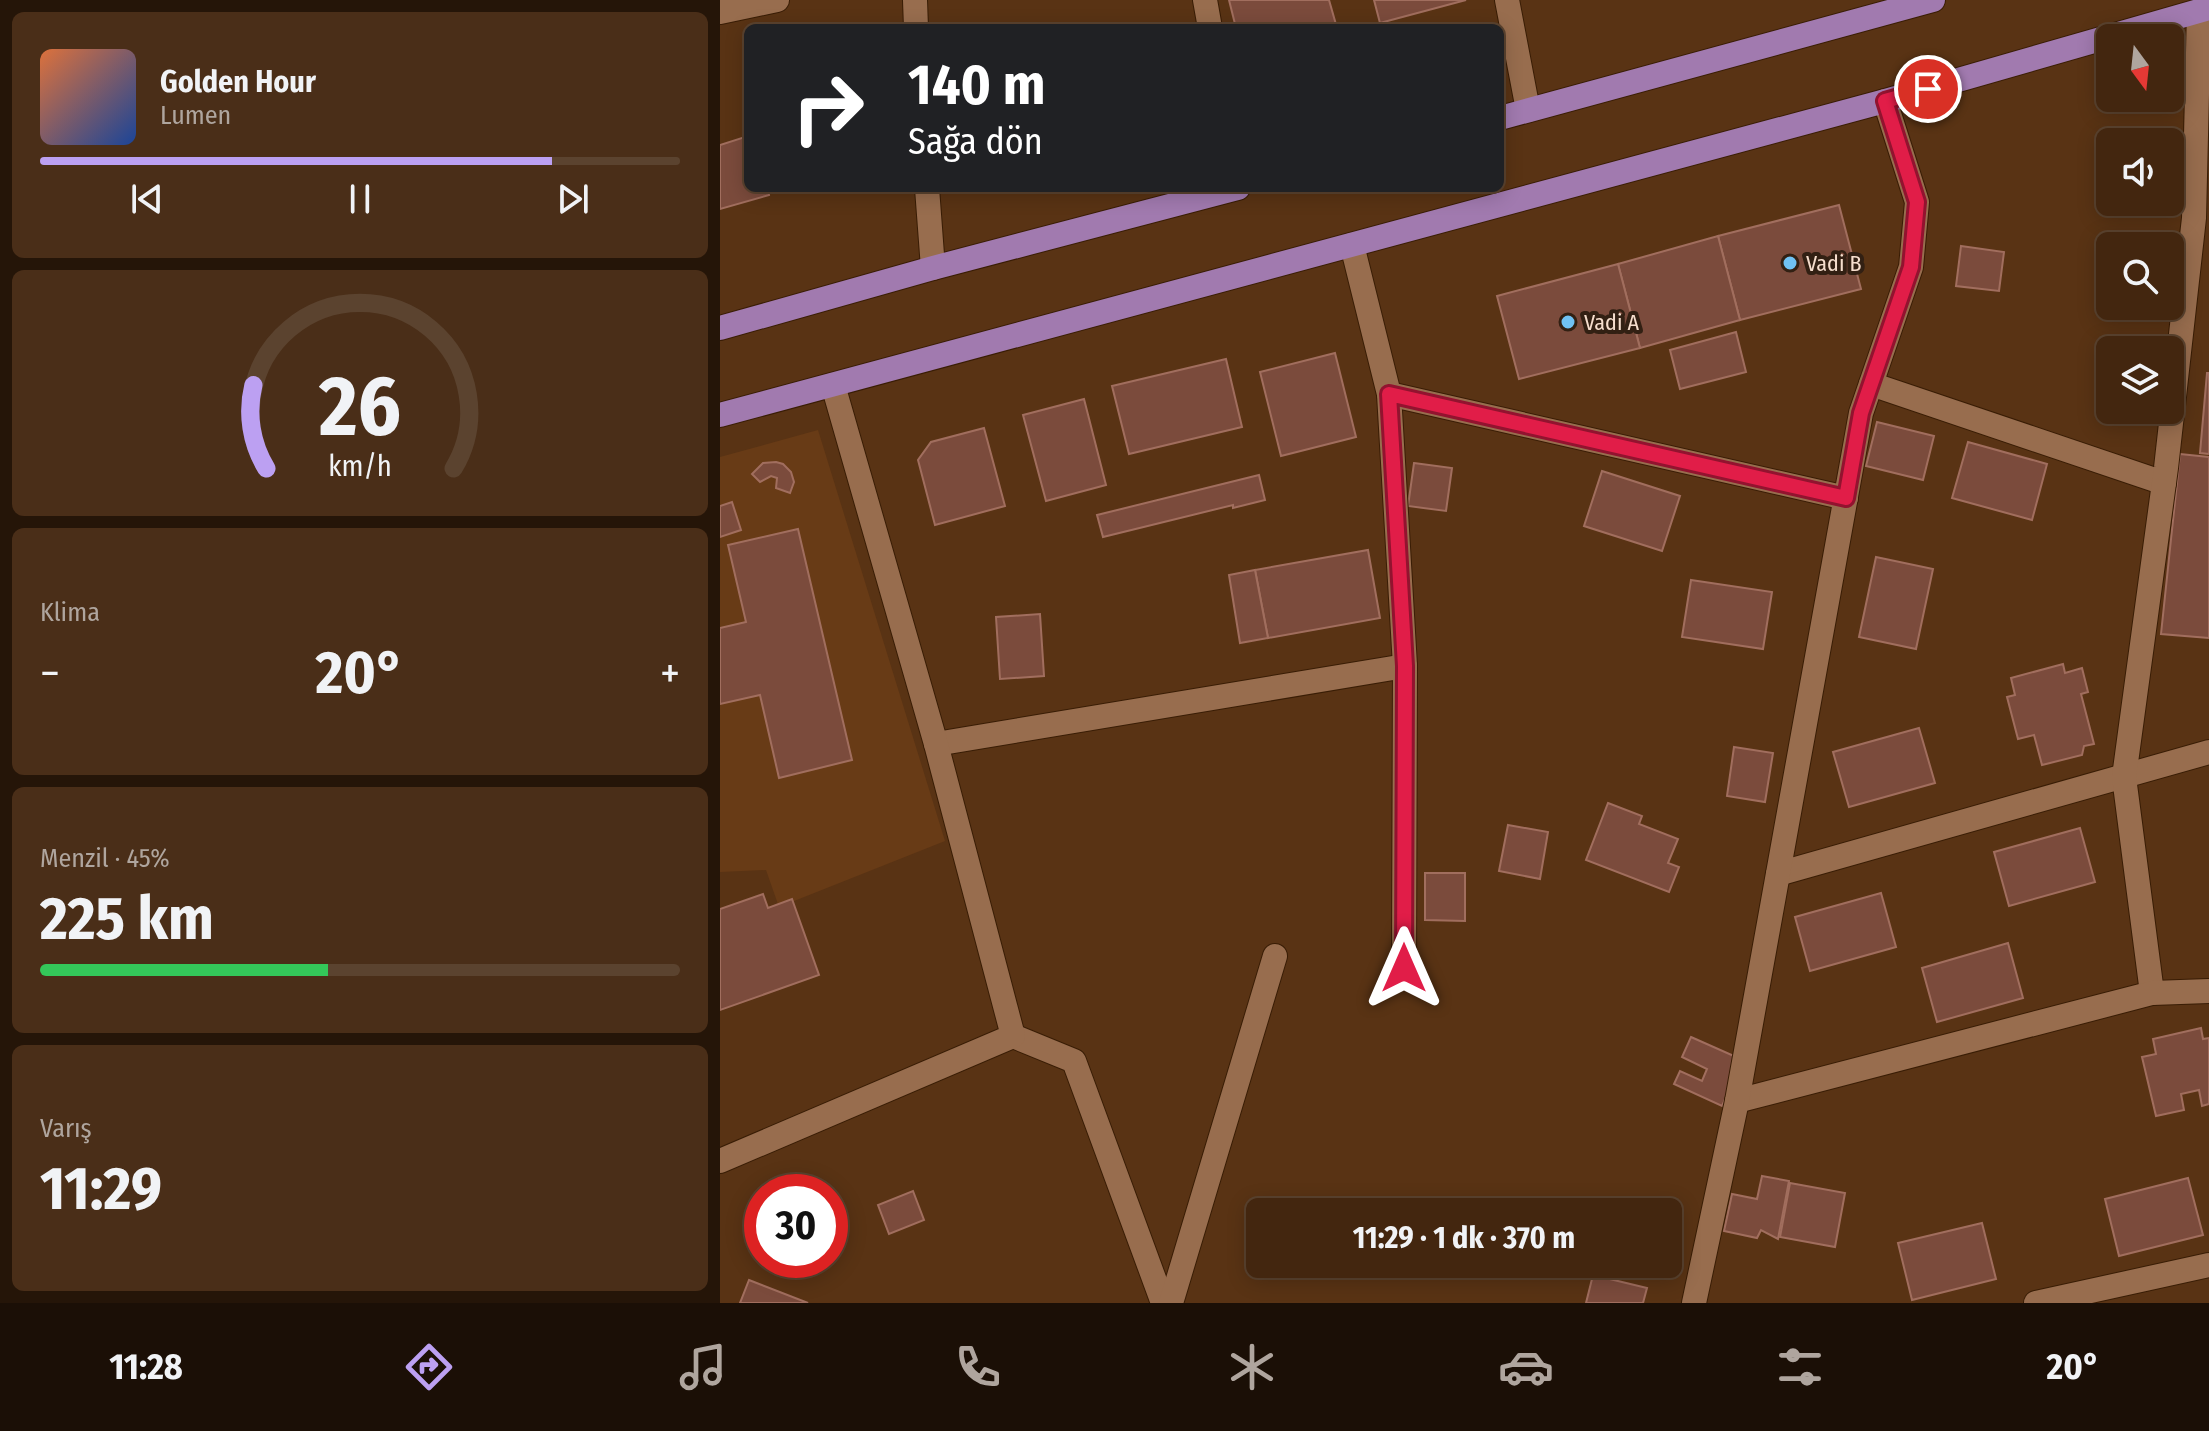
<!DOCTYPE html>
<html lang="tr">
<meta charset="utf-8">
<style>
body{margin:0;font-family:"Fira Sans Condensed",sans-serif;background:#4a2e18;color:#f1f3f6;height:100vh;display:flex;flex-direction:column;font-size:30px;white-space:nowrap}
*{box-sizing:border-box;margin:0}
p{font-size:26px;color:#afa59e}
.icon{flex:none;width:44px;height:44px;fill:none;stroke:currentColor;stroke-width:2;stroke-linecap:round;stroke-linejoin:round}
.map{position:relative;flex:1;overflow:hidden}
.side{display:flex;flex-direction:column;gap:12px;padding:12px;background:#251508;width:720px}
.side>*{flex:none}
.top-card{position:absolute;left:24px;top:24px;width:760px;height:168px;border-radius:12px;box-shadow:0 4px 20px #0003,0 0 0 2px #5b432f;background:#202124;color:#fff;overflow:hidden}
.needle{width:52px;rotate:165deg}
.tools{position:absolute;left:1376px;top:24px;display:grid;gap:16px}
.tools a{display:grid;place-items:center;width:88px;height:88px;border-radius:12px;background:#43260f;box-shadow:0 4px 20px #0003,0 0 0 2px #5b432f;font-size:40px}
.speed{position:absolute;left:24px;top:1174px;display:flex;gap:16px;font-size:40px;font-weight:700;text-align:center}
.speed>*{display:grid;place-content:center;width:104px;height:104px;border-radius:50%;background:#43260f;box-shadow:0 4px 20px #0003,0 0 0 2px #5b432f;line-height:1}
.speed .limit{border:12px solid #d22;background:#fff;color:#111}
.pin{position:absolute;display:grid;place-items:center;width:68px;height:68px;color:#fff;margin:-34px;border:4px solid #fff;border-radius:50%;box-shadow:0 2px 8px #0007}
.me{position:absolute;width:88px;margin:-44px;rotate:0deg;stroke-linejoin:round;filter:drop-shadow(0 0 6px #0008)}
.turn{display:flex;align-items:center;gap:28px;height:168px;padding:0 32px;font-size:36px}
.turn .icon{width:104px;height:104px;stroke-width:2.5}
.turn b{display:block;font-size:56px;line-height:68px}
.big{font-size:60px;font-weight:700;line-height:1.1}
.side .tile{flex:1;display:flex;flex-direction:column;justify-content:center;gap:12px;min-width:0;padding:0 28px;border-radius:12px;background:#4a2e18}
.side .dial{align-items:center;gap:0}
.dial svg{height:208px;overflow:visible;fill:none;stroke:#5b432f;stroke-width:7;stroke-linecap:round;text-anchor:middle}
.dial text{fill:#f1f3f6;stroke:none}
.song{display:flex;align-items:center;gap:24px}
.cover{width:96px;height:96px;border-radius:12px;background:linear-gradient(135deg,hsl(20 70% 55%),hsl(220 70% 35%))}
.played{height:8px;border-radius:4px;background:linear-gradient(90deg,#bca0f2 80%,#5b432f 80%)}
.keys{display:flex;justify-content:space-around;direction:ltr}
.heat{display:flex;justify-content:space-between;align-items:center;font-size:44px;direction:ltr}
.charge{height:12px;border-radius:6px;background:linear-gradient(90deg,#34c759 45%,#5b432f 0)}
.trip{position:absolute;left:526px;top:1198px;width:436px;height:80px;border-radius:12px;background:#43260f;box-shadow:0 4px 20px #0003,0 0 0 2px #5b432f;font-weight:700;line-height:80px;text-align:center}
.tab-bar{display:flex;height:128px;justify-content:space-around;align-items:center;background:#1b0f06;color:#afa59e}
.tab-bar .icon{width:56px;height:56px}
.tab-bar .current{color:#bca0f2}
.tab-bar b{font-size:36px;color:#f1f3f6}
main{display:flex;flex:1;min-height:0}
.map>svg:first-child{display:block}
.built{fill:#683b16}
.building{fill:#7b4b3c;stroke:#a16e5e;stroke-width:2}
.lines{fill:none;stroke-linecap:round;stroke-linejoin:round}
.minor-casing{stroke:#391d05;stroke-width:26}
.major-casing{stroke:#391d05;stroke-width:26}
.minor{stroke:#986d4e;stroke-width:24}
.major{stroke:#a17aaf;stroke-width:24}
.route-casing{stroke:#92132f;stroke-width:20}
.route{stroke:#e11d48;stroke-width:14}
.poi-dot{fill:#70c2f4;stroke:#322013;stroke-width:3}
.labels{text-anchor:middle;stroke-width:8;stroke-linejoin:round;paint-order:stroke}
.poi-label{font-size:22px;fill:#f6decd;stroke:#322013;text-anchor:start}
</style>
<main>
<section class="side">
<div class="tile">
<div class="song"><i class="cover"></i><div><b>Golden Hour</b><p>Lumen</p></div></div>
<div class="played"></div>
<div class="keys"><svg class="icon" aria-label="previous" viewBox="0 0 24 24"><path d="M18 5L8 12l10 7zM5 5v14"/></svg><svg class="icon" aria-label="pause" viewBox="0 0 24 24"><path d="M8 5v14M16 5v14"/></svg><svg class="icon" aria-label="next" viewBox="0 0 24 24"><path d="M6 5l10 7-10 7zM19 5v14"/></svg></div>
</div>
<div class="tile dial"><svg viewBox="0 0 100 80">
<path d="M14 69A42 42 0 1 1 86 69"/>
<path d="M14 69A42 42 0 0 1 9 37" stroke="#bca0f2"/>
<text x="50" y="56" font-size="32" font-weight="700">26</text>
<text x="50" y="72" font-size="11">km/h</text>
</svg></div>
<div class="tile"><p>Klima</p>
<div class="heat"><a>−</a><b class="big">20°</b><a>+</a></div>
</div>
<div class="tile"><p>Menzil · 45%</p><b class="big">225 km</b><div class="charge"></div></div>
<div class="tile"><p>Varış</p><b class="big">11:29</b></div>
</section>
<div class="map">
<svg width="1489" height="1303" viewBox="0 0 1489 1303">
<rect width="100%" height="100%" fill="#593314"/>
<polygon class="built" points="98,430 225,841 59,907 46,870 0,872 0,457"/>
<g class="building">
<polygon points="509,0 609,0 617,28 516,28"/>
<polygon points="654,0 746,0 660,23"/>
<polygon points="28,136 28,188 48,188 49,195 0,209 0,145"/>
<polygon points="1119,205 1141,289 1020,320 998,236"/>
<polygon points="998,236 1020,320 920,348 898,264"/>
<polygon points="1241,246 1284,252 1279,291 1236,286"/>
<polygon points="898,264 920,348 799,379 777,296"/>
<polygon points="1016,332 1026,372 960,389 950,350"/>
<polygon points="615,353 636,437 561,456 540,372"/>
<polygon points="506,359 522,427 409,454 392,386"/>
<polygon points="1487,373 1489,373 1489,454 1480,453"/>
<polygon points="364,399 386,485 326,501 303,415"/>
<polygon points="1157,422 1214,436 1203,480 1146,466"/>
<polygon points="264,428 285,506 215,525 198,460 211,442"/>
<polygon points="1248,442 1327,464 1312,520 1232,498"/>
<polygon points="1460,454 1489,457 1489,638 1441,634"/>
<polygon points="56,462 63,464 71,472 74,482 70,493 56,488 57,478 51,476 40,482 32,474 43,463"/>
<polygon points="694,463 732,468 726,511 688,506"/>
<polygon points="882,471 960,496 942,551 864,526"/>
<polygon points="539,475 545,500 513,508 513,505 383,537 377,515"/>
<polygon points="12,502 21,530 0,537 0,506"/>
<polygon points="78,529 132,760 59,778 40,695 0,704 0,628 26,622 8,545"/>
<polygon points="648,550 660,618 548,638 535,570"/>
<polygon points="1156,557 1213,569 1196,649 1139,637"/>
<polygon points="535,570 548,638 520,643 509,575"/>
<polygon points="971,580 1052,592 1043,649 962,637"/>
<polygon points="320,614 324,676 280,679 276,617"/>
<polygon points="1343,664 1345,673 1362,668 1368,692 1361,694 1374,744 1364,746 1362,755 1322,765 1314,735 1298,739 1287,697 1295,695 1291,678"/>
<polygon points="1199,728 1215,783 1129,807 1113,752"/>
<polygon points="1014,747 1053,753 1045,802 1007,796"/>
<polygon points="888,803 922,816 919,824 958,839 948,863 959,867 949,892 866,860"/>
<polygon points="788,825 828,832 820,879 779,871"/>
<polygon points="1360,828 1375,882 1289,906 1274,852"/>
<polygon points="705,873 745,873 745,921 705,920"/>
<polygon points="1161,893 1176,947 1090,971 1075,917"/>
<polygon points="43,894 48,908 72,899 99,975 0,1010 0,909"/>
<polygon points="1288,943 1303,998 1217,1022 1202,968"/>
<polygon points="1481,1028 1483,1039 1489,1038 1489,1104 1482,1106 1479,1090 1461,1094 1464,1110 1436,1116 1422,1057 1436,1054 1433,1039"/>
<polygon points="971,1037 1023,1060 1002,1106 954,1084 960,1071 982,1081 987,1069 962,1057"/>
<polygon points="1042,1176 1069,1181 1058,1239 1041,1230 1037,1238 1004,1231 1012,1194 1037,1199"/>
<polygon points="1468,1178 1483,1235 1399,1256 1385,1199"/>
<polygon points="1070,1183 1125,1193 1115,1247 1060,1237"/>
<polygon points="193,1191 204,1220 169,1234 158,1205"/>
<polygon points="1262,1223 1276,1279 1192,1300 1178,1243"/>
<polygon points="873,1275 927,1288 923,1303 866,1303"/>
<polygon points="29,1280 88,1303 20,1303"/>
</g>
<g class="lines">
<defs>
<g id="minor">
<polyline points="195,0 196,28"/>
<polyline points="485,0 490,28"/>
<polyline points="787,0 808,110"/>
<polyline points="0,12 57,0"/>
<polyline points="207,188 213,268"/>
<polyline points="632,245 669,394 685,666 684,968"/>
<polyline points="1151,384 1444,483"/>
<polyline points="669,394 1126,498"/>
<polyline points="216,744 685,666"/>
<polyline points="1058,874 1489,752"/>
<polyline points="1432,993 1404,777 1446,468 1474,218 1479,11"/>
<polyline points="293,1036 354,1061 443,1303"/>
<polyline points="1017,1101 1432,993 1489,991"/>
<polyline points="0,1161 293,1036 216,744 113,385"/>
<polyline points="451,1303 555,956"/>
<polyline points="974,1303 1017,1101 1141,413 1191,267 1197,202 1165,101"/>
<polyline points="1316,1303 1489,1265"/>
</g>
<g id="major">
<polyline points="780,118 1213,0"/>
<polyline points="0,328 213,268 518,188"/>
<polyline points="0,415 1165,101 1489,8"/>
</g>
</defs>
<use href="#minor" class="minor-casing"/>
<use href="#major" class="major-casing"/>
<use href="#minor" class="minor"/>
<use href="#major" class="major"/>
</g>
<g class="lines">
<defs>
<polyline id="route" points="684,968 685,666 669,394 1126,498 1141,413 1191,267 1197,202 1165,101 1208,89"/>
</defs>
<use href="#route" class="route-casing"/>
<use href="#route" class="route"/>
</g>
<g class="poi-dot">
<circle cx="1070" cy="263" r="8"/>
<circle cx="848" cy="322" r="8"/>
</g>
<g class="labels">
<g class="poi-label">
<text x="1086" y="271">Vadi B</text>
<text x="864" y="330">Vadi A</text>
</g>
</g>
</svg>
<div class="tools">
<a><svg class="needle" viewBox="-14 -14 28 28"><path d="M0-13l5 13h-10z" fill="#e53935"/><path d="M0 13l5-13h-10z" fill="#afa59e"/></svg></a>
<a><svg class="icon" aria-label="sound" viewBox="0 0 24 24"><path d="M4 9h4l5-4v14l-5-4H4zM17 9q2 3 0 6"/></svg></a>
<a><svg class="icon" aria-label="search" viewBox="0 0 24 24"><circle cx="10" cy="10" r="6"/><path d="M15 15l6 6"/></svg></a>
<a><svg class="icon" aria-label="layers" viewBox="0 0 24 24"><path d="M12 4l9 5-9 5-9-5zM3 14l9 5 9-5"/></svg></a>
</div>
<div class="speed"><div class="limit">30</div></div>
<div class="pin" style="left:1208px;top:89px;background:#d93025"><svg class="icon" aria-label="arrive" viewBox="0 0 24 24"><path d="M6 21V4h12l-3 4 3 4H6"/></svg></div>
<svg class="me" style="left:684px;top:968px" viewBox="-20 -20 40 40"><path d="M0-17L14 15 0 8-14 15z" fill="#e11d48" stroke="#fff" stroke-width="4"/></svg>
<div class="trip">11:29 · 1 dk · 370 m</div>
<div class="top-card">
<div class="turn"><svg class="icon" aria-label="right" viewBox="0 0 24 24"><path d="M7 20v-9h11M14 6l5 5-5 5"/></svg><div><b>140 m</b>Sağa dön</div></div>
</div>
</div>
</main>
<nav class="tab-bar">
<b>11:28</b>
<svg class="icon current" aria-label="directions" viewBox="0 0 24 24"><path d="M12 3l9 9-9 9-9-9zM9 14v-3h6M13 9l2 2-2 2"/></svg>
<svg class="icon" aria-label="music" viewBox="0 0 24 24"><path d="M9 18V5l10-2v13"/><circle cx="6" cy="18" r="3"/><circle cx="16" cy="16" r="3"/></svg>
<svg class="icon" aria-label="phone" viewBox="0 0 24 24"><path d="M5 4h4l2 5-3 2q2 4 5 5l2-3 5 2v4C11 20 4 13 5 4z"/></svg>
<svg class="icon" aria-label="climate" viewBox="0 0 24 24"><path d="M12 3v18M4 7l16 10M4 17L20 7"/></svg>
<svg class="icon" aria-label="car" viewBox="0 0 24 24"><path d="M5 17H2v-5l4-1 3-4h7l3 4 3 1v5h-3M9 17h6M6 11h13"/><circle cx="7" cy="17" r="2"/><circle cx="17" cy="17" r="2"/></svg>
<svg class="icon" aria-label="filters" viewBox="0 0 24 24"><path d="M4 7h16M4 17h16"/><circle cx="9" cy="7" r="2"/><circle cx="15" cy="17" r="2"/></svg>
<b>20°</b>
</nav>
